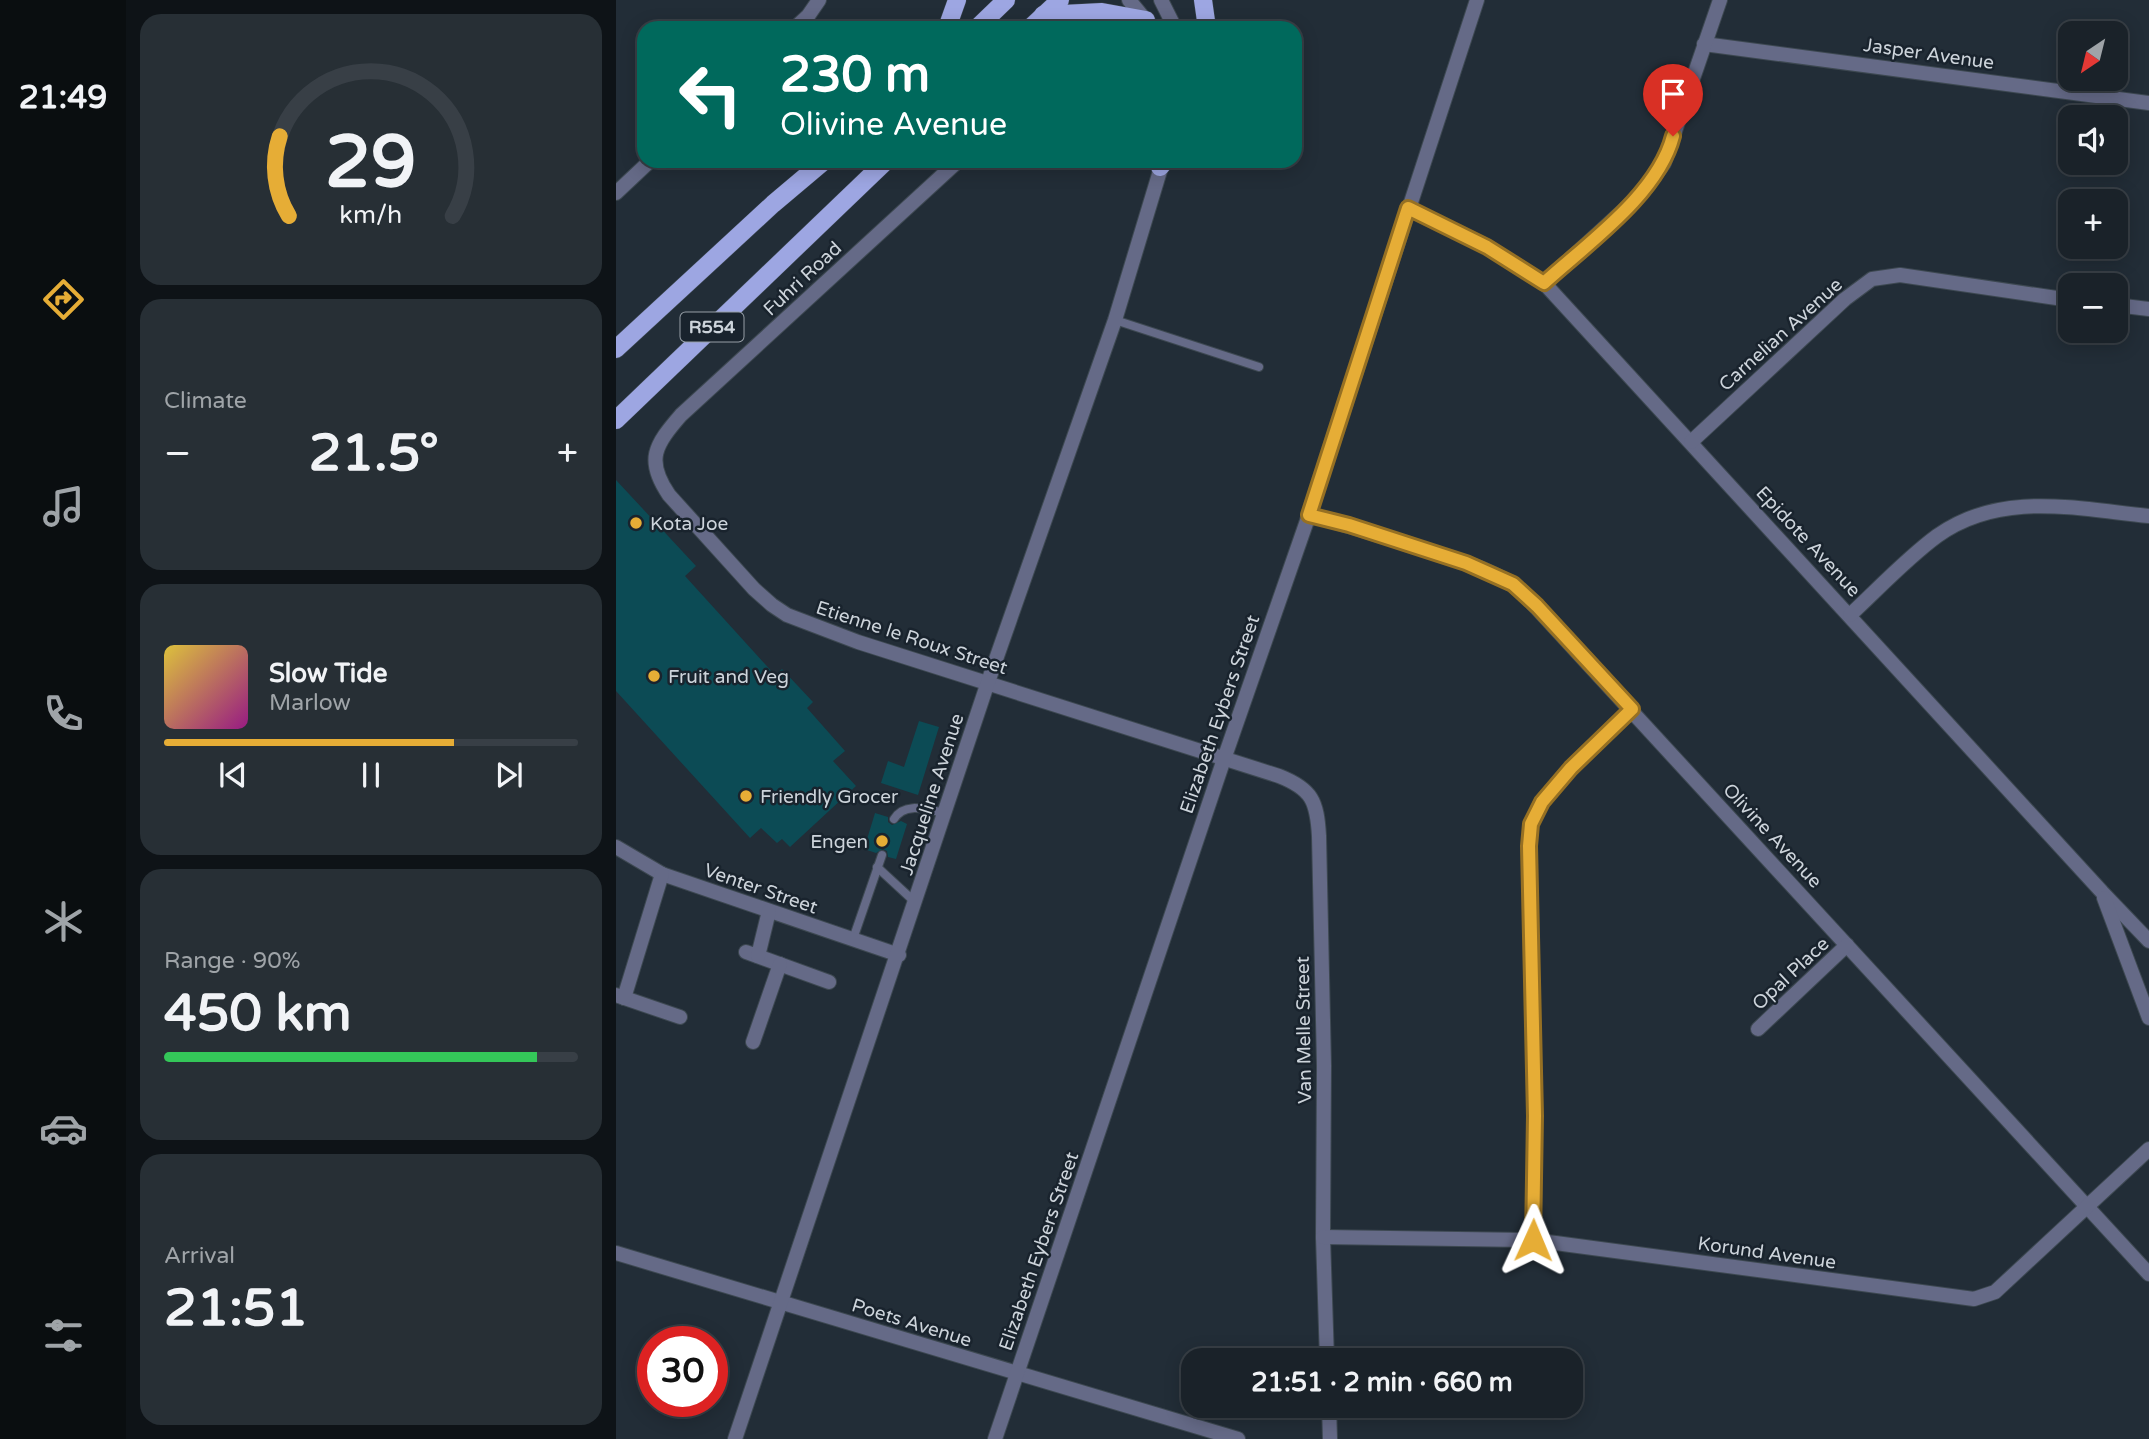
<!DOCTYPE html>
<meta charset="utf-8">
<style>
body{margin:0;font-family:"Varela Round",sans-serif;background:#272f35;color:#f1f3f6;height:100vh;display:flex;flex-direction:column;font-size:26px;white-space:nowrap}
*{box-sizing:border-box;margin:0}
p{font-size:23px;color:#9fa4a8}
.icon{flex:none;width:38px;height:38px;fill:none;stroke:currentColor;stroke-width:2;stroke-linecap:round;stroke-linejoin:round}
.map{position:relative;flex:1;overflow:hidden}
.panel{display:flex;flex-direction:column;gap:14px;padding:14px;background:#0e1317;width:490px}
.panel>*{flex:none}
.top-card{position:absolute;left:21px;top:21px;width:665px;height:147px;border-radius:21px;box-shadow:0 4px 18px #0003,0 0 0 2px #383f46;background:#00695c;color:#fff;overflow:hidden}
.needle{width:46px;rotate:215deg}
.buttons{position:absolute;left:1442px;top:21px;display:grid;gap:14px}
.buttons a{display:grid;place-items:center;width:70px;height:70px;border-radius:14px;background:#1a2229;box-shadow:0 4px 18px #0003,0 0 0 2px #383f46;font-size:35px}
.speed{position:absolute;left:21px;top:1326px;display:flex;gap:14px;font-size:35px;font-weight:700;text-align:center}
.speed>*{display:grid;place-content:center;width:91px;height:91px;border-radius:50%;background:#1a2229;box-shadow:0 4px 18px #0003,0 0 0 2px #383f46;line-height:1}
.speed .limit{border:10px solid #d22;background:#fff;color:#111}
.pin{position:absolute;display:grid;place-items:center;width:60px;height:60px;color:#fff;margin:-72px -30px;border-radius:50% 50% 50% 0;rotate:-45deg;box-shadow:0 0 7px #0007}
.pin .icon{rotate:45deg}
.me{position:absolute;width:77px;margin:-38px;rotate:1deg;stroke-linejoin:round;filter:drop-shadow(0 0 5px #0008)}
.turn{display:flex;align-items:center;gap:24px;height:147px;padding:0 28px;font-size:32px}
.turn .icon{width:91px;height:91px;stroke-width:2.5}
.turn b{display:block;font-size:49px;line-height:60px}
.big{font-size:52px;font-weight:700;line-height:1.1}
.panel .widget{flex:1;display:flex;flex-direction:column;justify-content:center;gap:10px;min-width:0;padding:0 24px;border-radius:21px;background:#272f35}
.panel .dial{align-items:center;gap:0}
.dial svg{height:182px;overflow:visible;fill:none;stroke:#383f46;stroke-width:7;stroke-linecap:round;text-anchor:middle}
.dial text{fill:#f1f3f6;stroke:none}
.song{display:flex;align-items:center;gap:21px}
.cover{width:84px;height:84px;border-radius:10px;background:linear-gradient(135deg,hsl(50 70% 55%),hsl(310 70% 35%))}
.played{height:7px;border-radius:4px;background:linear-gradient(90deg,#e6ad36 70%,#383f46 70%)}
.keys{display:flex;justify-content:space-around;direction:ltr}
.heat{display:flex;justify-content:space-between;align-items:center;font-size:38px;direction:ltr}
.charge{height:10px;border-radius:5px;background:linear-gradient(90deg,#34c759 90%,#383f46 0)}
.trip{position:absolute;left:565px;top:1348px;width:402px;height:70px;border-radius:21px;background:#1a2229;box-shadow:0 4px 18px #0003,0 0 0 2px #383f46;font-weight:700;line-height:70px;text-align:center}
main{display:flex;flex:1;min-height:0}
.tab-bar{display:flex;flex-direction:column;width:126px;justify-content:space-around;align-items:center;background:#0a0e10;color:#9fa4a8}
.tab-bar .icon{width:49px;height:49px}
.tab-bar .on{color:#e6ad36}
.tab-bar b{font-size:32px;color:#f1f3f6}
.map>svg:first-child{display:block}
.building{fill:#0c4b55}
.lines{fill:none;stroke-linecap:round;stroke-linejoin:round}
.service-casing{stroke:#3d4851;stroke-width:10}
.minor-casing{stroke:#3d4851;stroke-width:16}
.tertiary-casing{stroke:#3d4851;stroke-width:16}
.primary-casing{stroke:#3d4851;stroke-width:19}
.service{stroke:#656a87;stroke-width:8}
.minor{stroke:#656a87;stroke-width:14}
.tertiary{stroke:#656a87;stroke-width:14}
.primary{stroke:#9da6e2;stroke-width:18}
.route-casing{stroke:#967023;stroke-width:18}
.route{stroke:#e6ad36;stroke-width:12}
.poi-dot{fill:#e6ad36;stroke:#19232d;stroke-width:2.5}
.labels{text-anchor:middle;stroke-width:5;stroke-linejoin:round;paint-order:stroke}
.shield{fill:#19232d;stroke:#979fa7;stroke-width:2}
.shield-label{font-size:18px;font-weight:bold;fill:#cdd4db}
.street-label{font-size:19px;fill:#cdd4db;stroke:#19232d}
.poi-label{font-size:19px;fill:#cdd4db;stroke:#19232d;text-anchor:start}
</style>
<main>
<nav class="tab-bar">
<b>21:49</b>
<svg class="icon on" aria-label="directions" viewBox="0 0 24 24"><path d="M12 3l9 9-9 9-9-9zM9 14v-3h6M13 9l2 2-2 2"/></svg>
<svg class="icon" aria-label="music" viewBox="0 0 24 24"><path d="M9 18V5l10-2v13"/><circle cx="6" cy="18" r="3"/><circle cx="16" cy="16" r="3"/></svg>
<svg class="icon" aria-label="phone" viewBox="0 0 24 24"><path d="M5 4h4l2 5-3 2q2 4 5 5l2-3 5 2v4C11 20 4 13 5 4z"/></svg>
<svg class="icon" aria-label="climate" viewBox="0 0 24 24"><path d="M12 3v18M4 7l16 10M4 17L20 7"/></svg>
<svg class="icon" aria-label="car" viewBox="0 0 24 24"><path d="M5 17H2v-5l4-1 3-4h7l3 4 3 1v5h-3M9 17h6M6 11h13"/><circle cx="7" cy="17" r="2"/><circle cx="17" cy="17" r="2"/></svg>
<svg class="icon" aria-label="filters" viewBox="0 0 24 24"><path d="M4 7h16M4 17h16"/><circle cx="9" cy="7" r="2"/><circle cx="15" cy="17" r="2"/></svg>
</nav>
<section class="panel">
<div class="widget dial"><svg viewBox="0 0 100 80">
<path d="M14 69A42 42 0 1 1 86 69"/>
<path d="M14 69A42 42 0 0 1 10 34" stroke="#e6ad36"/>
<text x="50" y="56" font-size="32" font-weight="700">29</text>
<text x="50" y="72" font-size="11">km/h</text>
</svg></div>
<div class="widget"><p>Climate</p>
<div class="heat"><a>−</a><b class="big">21.5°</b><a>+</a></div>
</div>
<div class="widget">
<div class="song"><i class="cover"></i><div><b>Slow Tide</b><p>Marlow</p></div></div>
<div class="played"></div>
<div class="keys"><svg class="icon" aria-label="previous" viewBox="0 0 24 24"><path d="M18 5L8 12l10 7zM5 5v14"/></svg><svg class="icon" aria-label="pause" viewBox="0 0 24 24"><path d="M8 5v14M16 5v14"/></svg><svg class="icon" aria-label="next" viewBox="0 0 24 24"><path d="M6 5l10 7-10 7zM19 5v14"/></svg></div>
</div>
<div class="widget"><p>Range · 90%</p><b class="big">450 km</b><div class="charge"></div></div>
<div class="widget"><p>Arrival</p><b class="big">21:51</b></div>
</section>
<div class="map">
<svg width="1533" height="1439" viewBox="0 0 1533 1439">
<rect width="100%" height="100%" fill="#222d37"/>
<g class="building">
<polygon points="0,480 80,566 69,576 159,675 166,669 197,702 191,708 229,751 217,761 240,786 174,847 166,839 161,843 145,828 134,838 0,691"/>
<polygon points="303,721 323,727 302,795 265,783 272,761 288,767"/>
<polygon points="259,813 272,817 272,822 276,825 285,821 291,824 280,859 272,857 271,851 267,849 260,853 248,849"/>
</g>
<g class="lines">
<defs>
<g id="service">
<polyline points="499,320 643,367"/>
<path d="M 278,819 C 289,801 312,810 329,813"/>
<polyline points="261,867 300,903"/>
<polyline points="237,939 266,855"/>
</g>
<g id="minor">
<polyline points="179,28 192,16 203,0"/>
<polyline points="1088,44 1533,103"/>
<path d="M 342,161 L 65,415 C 39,445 29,460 53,495 L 138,589 L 156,605 L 171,615 L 242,642 L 663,776 C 696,789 701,801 703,836 L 708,1066 L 707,1237 L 711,1360"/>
<polyline points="0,193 34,161"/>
<polyline points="792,208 871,247 928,283 1486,892 1533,941"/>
<polyline points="928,283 1008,210 1029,189 1048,163 1104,0"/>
<polyline points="1500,305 1533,309"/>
<polyline points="1075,442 1229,299 1256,279 1284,275 1454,300"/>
<path d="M 693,515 C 732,525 769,537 807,549 C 841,560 878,569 906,592 L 1533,1274"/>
<path d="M 1234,615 C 1262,589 1291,558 1321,536 C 1385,490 1461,509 1533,516"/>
<polyline points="0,847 46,874 283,955"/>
<polyline points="1488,898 1533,1018"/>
<polyline points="130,952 213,982"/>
<polyline points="142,956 153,911"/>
<polyline points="0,995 64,1017"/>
<polyline points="8,998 46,874"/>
<polyline points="1142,1029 1231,945"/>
<polyline points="137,1042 164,964"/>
<polyline points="707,1237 917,1240 1358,1299 1379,1292 1533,1149"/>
<polyline points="917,1240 919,1117 913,846 915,824 926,801 955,768 1016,709"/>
<polyline points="0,1253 622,1439"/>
<polyline points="713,1405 714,1439"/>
<polyline points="379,1439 608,759 693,515 861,0"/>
</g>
<g id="tertiary">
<polyline points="513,0 536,28"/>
<polyline points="545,0 559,28"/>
<polyline points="119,1439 372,682 499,320 547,161"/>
</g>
<g id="primary">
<polyline points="587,0 591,28"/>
<polyline points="427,15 486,12 530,20"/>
<polyline points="331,28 341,0"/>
<polyline points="361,28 390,0"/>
<polyline points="414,28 444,0"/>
<polyline points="544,167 549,161"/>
<polyline points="0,349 157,204 208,161"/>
<polyline points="0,420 270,161"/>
</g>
</defs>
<use href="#service" class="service-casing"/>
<use href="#minor" class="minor-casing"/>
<use href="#tertiary" class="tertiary-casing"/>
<use href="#primary" class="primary-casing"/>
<use href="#service" class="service"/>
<use href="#minor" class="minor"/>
<use href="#tertiary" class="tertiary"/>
<use href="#primary" class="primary"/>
</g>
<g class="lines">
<defs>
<path id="route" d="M 917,1240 L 919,1116 L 913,846 L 915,824 L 926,802 L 955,768 L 1016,709 L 921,606 L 897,584 L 850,563 L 733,525 L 693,515 L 792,208 L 871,247 L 928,283 C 972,243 1042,194 1057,136"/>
</defs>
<use href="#route" class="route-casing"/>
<use href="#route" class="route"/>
</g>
<g class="poi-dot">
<circle cx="20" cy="523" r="7"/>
<circle cx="38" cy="676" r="7"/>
<circle cx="130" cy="796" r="7"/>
<circle cx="266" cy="841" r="7"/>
</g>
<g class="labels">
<rect class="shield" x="64.5" y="312.5" width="63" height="29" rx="5"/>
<g class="shield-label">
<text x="96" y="333">R554</text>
</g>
<g class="street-label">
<text transform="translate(1313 53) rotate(8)" y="7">Jasper Avenue</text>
<text transform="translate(186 278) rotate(-43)" y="7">Fuhri Road</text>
<text transform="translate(1164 334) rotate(-42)" y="7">Carnelian Avenue</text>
<text transform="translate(1193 541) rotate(47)" y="7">Epidote Avenue</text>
<text transform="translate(296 637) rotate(18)" y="7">Etienne le Roux Street</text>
<text transform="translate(603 714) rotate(-71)" y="7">Elizabeth Eybers Street</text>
<text transform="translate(315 794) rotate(-72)" y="7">Jacqueline Avenue</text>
<text transform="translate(1157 835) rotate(47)" y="7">Olivine Avenue</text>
<text transform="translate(145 888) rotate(19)" y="7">Venter Street</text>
<text transform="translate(1174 973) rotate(-43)" y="7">Opal Place</text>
<text transform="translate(687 1030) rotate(-91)" y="7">Van Melle Street</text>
<text transform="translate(422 1251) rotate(-71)" y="7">Elizabeth Eybers Street</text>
<text transform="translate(1151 1252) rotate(8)" y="7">Korund Avenue</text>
<text transform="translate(296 1322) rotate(17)" y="7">Poets Avenue</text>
</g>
<g class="poi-label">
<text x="34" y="530">Kota Joe</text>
<text x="52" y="683">Fruit and Veg</text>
<text x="144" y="803">Friendly Grocer</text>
<text x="252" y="848" text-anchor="end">Engen</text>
</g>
</g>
</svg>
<div class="buttons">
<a><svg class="needle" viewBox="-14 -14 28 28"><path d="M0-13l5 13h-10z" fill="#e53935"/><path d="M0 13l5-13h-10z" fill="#9fa4a8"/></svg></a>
<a><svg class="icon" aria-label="sound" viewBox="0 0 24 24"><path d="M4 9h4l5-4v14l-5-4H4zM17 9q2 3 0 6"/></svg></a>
<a>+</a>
<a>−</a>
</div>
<div class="speed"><div class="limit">30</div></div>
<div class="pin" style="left:1057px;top:136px;background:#d93025"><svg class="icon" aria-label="arrive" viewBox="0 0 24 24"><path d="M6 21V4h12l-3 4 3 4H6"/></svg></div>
<svg class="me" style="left:917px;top:1240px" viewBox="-20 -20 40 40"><path d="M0-17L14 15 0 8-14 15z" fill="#e6ad36" stroke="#fff" stroke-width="4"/></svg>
<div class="trip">21:51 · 2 min · 660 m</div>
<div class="top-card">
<div class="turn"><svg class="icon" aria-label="left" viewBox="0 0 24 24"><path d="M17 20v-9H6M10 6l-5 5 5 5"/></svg><div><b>230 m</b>Olivine Avenue</div></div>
</div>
</div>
</main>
